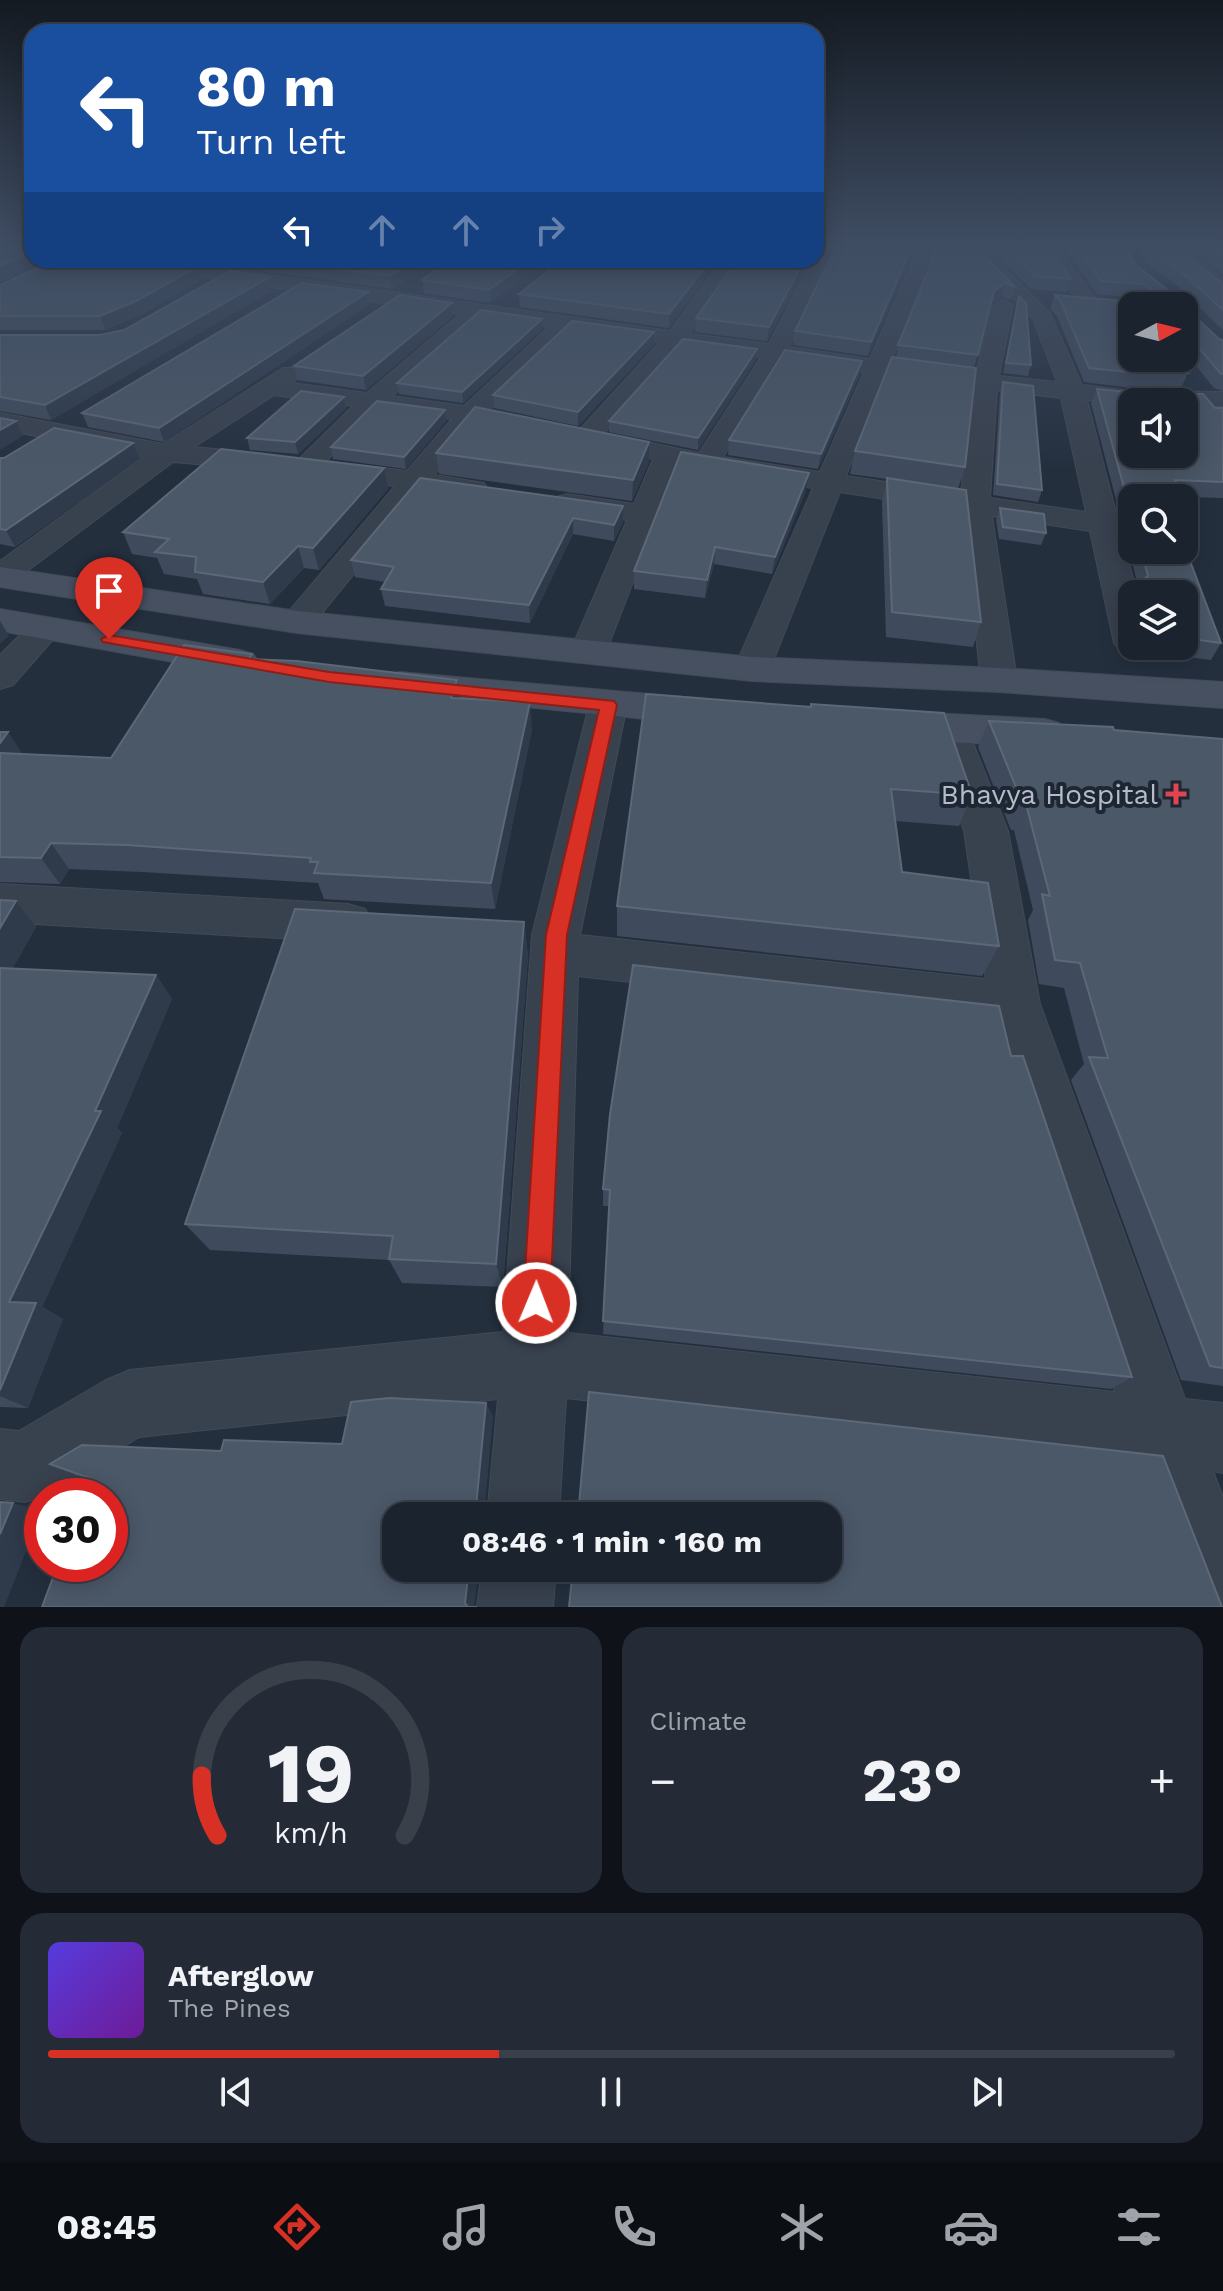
<!DOCTYPE html>
<meta charset="utf-8">
<style>
body{margin:0;font-family:"Work Sans",sans-serif;background:#242b36;color:#f1f3f6;height:100vh;display:flex;flex-direction:column;font-size:30px;white-space:nowrap}
*{box-sizing:border-box;margin:0}
p{font-size:26px;color:#a0a4aa}
.icon{flex:none;width:44px;height:44px;fill:none;stroke:currentColor;stroke-width:2;stroke-linecap:round;stroke-linejoin:round}
.map{position:relative;height:1607px;overflow:hidden}
.details{display:flex;flex-direction:column;gap:20px;padding:20px;background:#0f1319;flex:1}
.details>*{flex:none}
.top-card{position:absolute;left:24px;top:24px;width:800px;height:244px;border-radius:24px;box-shadow:0 4px 20px #0003,0 0 0 2px #39404a;background:#1a4fa0;color:#fff;overflow:hidden}
.needle{width:52px;rotate:83deg}
.fabs{position:absolute;left:1118px;top:292px;display:grid;gap:16px}
.fabs a{display:grid;place-items:center;width:80px;height:80px;border-radius:16px;background:#1b232e;box-shadow:0 4px 20px #0003,0 0 0 2px #39404a;font-size:40px}
.speed{position:absolute;left:24px;top:1478px;display:flex;gap:16px;font-size:40px;font-weight:700;text-align:center}
.speed>*{display:grid;place-content:center;width:104px;height:104px;border-radius:50%;background:#1b232e;box-shadow:0 4px 20px #0003,0 0 0 2px #39404a;line-height:1}
.speed .limit{border:12px solid #d22;background:#fff;color:#111}
.pin{position:absolute;display:grid;place-items:center;width:68px;height:68px;color:#fff;margin:-82px -34px;border-radius:50% 50% 50% 0;rotate:-45deg;box-shadow:0 0 8px #0007}
.pin .icon{rotate:45deg}
.me{position:absolute;width:88px;margin:-44px;rotate:1deg;stroke-linejoin:round;filter:drop-shadow(0 0 6px #0008)}
.turn{display:flex;align-items:center;gap:28px;height:168px;padding:0 40px;font-size:36px}
.turn .icon{width:104px;height:104px;stroke-width:2.5}
.turn b{display:block;font-size:56px;line-height:68px}
.lanes{display:flex;align-items:center;height:76px;padding:0 40px;background:#0003;justify-content:center;gap:40px;direction:ltr}
.lanes .off{opacity:.35}
.big{font-size:60px;font-weight:700;line-height:1.1}
.details .card{flex:1;display:flex;flex-direction:column;justify-content:center;gap:12px;min-width:0;padding:0 28px;border-radius:24px;background:#242b36}
.details .dial{align-items:center;gap:0}
.dial svg{height:208px;overflow:visible;fill:none;stroke:#39404a;stroke-width:7;stroke-linecap:round;text-anchor:middle}
.dial text{fill:#f1f3f6;stroke:none}
.song{display:flex;align-items:center;gap:24px}
.cover{width:96px;height:96px;border-radius:12px;background:linear-gradient(135deg,hsl(250 70% 55%),hsl(280 70% 35%))}
.played{height:8px;border-radius:4px;background:linear-gradient(90deg,#d93025 40%,#39404a 40%)}
.keys{display:flex;justify-content:space-around;direction:ltr}
.heat{display:flex;justify-content:space-between;align-items:center;font-size:44px;direction:ltr}
.details .tiles{flex:1;display:grid;gap:20px;grid-template-columns:1fr 1fr}
.card:last-child{grid-column:span 2}
.trip{position:absolute;left:382px;top:1502px;width:460px;height:80px;border-radius:24px;background:#1b232e;box-shadow:0 4px 20px #0003,0 0 0 2px #39404a;font-weight:700;line-height:80px;text-align:center}
.dock{display:flex;height:128px;justify-content:space-around;align-items:center;background:#0b0e12;color:#a0a4aa}
.dock .icon{width:56px;height:56px}
.dock .on{color:#d93025}
.dock b{font-size:36px;color:#f1f3f6}
.map>svg:first-child{display:block}
.lines{fill:none;stroke-linecap:round;stroke-linejoin:round}
.street-casing{stroke:#414a57;stroke-width:2}
.secondary-casing{stroke:#414a57;stroke-width:2}
.street{fill:#38414e;fill-rule:evenodd}
.secondary{fill:#465061;fill-rule:evenodd}
.wall{fill:#3f4b5c}
.shaded-wall{fill:#2f3b4b}
.building{fill:#4b5868;stroke:#5c6777;stroke-width:2;fill-rule:evenodd}
.route{fill:#d93025;stroke:#8d1f18;stroke-width:2}
.health-dot{fill:#e0444e;stroke:#1d2633;stroke-width:3}
.labels{text-anchor:middle;stroke-width:8;stroke-linejoin:round;paint-order:stroke}
.poi-label{font-size:28px;fill:#b4bcc9;stroke:#1d2633;text-anchor:end}
</style>
<div class="map">
<svg width="1223" height="1607" viewBox="0 0 1223 1607">
<rect width="100%" height="100%" fill="#242f3e"/>
<g class="lines">
<defs>
<g id="street">
<path d="M 819,246 L 837,246 L 789,347 L 870,359 L 913,260 L 910,246 L 928,246 L 931,260 L 891,362 L 976,373 L 993,305 L 1003,299 L 1013,305 L 999,376 L 1057,382 L 1033,319 L 963,246 L 982,246 L 1050,313 L 1082,385 L 1132,391 L 1223,392 L 1223,406 L 1184,406 L 1184,402 L 1132,402 L 1132,405 L 1087,400 L 1137,594 L 1132,594 L 1132,646 L 1148,646 L 1144,651 L 1132,654 L 1120,651 L 1114,643 L 1090,531 L 992,516 L 1017,680 L 1012,688 L 999,692 L 986,688 L 981,680 L 962,511 L 840,492 L 770,669 L 765,677 L 752,680 L 739,677 L 734,669 L 813,488 L 678,465 L 606,652 L 601,660 L 588,663 L 575,660 L 570,652 L 627,520 L 557,509 L 552,503 L 557,497 L 567,494 L 634,504 L 653,459 L 583,444 L 574,436 L 660,342 L 571,330 L 489,410 L 532,419 L 536,424 L 532,429 L 523,432 L 476,423 L 434,475 L 484,483 L 488,489 L 484,495 L 474,498 L 422,490 L 309,629 L 297,632 L 285,629 L 280,622 L 395,486 L 329,477 L 317,471 L 306,474 L 296,472 L 292,466 L 353,406 L 274,395 L 194,447 L 267,454 L 277,456 L 281,462 L 277,468 L 267,470 L 173,462 L 11,583 L 0,586 L 0,561 L 144,457 L 0,429 L 0,413 L 163,444 L 283,368 L 299,368 L 303,373 L 292,383 L 367,393 L 460,314 L 123,266 L 114,260 L 163,260 L 670,331 L 722,260 L 741,260 L 690,334 L 769,344 L 812,260 L 816,260 ZM 481,317 L 549,327 L 464,406 L 392,396 ZM 681,346 L 761,357 L 699,453 L 604,433 ZM 782,360 L 864,372 L 820,472 L 723,457 ZM 886,375 L 973,387 L 961,493 L 846,476 ZM 997,390 L 1061,398 L 1086,512 L 990,498 ZM 378,409 L 452,419 L 407,471 L 326,461 Z"/>
<polygon points="1043,246 1061,246 1062,253 1098,302 1095,306 1081,306 1044,253"/>
<polygon points="1167,246 1185,246 1187,251 1223,278 1223,294 1216,292 1172,258"/>
<polygon points="46,618 58,621 63,628 13,685 0,689 0,655 34,621"/>
<path d="M 608,693 L 621,696 L 627,705 L 580,935 L 986,979 L 964,831 L 931,729 L 936,720 L 950,716 L 964,720 L 1008,831 L 1040,1004 L 1185,1399 L 1223,1403 L 1223,1473 L 1213,1471 L 1223,1497 L 1223,1607 L 1191,1607 L 1139,1463 L 566,1398 L 559,1516 L 487,1516 L 498,1399 L 139,1437 L 50,1492 L 25,1502 L 0,1499 L 0,1429 L 19,1431 L 106,1380 L 130,1370 L 503,1332 L 532,935 L 589,705 L 595,696 ZM 578,976 L 996,1024 L 1115,1392 L 568,1333 Z"/>
<polygon points="0,884 348,904 365,909 372,923 365,937 348,942 0,922"/>
<polygon points="482,1568 556,1568 553,1607 477,1607"/>
</g>
<g id="secondary">
<polygon points="0,567 297,611 752,657 999,668 1223,682 1223,708 999,692 752,681 297,633 0,587"/>
<polygon points="0,609 240,650 253,654 259,662 253,670 240,674 0,631"/>
<polygon points="400,672 706,699 720,703 726,712 720,721 706,725 386,693 381,684 386,675"/>
<polygon points="890,711 1045,719 1059,723 1065,733 1059,743 1045,747 890,739 876,735 870,725 876,715"/>
</g>
</defs>
<use href="#street" class="street-casing"/>
<use href="#secondary" class="secondary-casing"/>
<use href="#street" class="street"/>
<use href="#secondary" class="secondary"/>
</g>
<g class="wall">
<polygon points="929,246 974,246 1015,287 1011,300 1001,296 991,304 974,368 965,467 958,489 981,622 973,647 886,637 882,502 887,479 850,474 855,451 896,358 898,345 933,258"/>
<polygon points="986,246 1048,246 1071,279 1067,292 1031,289"/>
<polygon points="1063,246 1125,246 1136,265 1174,295 1187,296 1188,310 1219,339 1223,340 1223,391 1214,388 1184,351 1184,306 1132,306 1132,358 1177,358 1188,373 1181,388 1132,388 1084,382 1057,316 1050,309 1055,295 1137,302 1139,298 1097,294"/>
<polygon points="1137,246 1174,246 1175,248 1220,281 1223,282 1223,330 1173,282 1149,265"/>
<polygon points="1188,246 1223,246 1223,274 1189,249"/>
<polygon points="912,247 910,260 868,356 793,345 795,331"/>
<polygon points="185,260 436,260 392,289"/>
<polygon points="450,260 547,260 490,303 424,293 422,280"/>
<polygon points="809,260 767,341 695,332 696,318"/>
<polygon points="197,267 201,280 141,315 105,330 0,330 0,285"/>
<polygon points="707,275 669,328 520,307 519,294"/>
<polygon points="270,277 273,290 51,420 0,411 0,335 100,335 124,330"/>
<polygon points="368,292 370,304 164,442 88,427 82,413"/>
<polygon points="1019,296 1031,365 1028,376 1003,373"/>
<polygon points="453,316 366,390 297,380 294,366"/>
<polygon points="542,329 463,403 399,394 397,383"/>
<polygon points="654,344 578,426 494,408 493,395"/>
<polygon points="756,359 698,450 609,432 609,421"/>
<polygon points="862,361 860,374 818,469 728,455 729,440"/>
<polygon points="1003,382 1042,490 1038,502 993,495 1000,393"/>
<polygon points="1097,389 1138,393 1191,394 1215,408 1223,408 1223,498 1184,497 1191,509 1184,524 1184,498 1132,498 1132,550 1184,550 1221,643 1211,660 1147,652 1149,646 1184,646 1184,594 1136,594 1139,589 1091,403"/>
<polygon points="344,397 346,408 298,454 250,450 247,438"/>
<polygon points="445,410 446,421 406,469 333,459 331,447"/>
<polygon points="133,443 140,459 15,547 0,544 0,458"/>
<polygon points="436,453 649,462 632,501 439,474"/>
<polygon points="384,468 388,489 319,570 304,568 270,604 203,594 197,579 164,574 157,558 132,554 123,532"/>
<polygon points="420,478 623,522 614,541 573,534 530,623 385,606 381,589 385,582 355,577 351,560"/>
<polygon points="806,490 772,574 714,564 705,598 634,589 634,571"/>
<polygon points="1000,508 1046,533 1041,545 999,539 996,520"/>
<polygon points="252,654 254,659 457,680 460,698 532,729 495,909 324,899 318,883 143,872 69,869 60,884 0,882 0,732 23,754 111,758"/>
<polygon points="811,704 972,795 959,826 895,821 902,872 999,946 982,976 617,936 617,906 810,707"/>
<polygon points="989,721 1223,739 1223,1386 1181,1380 1071,1080 1084,1064 1064,988 1039,984 1028,920 1033,910 1014,830 1011,830 978,747"/>
<polygon points="0,900 16,901 36,927 12,969 156,975 172,999 117,1128 122,1133 42,1307 63,1319 28,1408 0,1407"/>
<polygon points="524,922 528,956 503,1287 402,1283 389,1260 210,1250 185,1224"/>
<polygon points="1011,1056 1132,1377 1111,1389 603,1334 609,1206 603,1206 603,1189"/>
</g>
<g class="shaded-wall">
<polygon points="912,247 910,260 868,356 871,342"/>
<polygon points="32,252 32,260 48,260 0,282 0,266"/>
<polygon points="415,260 436,260 392,289 390,276"/>
<polygon points="530,260 547,260 490,303 489,290"/>
<polygon points="804,260 809,260 767,341 769,327"/>
<polygon points="708,263 707,275 669,328 669,314"/>
<polygon points="197,267 201,280 141,315 105,330 100,316"/>
<polygon points="270,277 273,290 51,420 45,405"/>
<polygon points="1005,283 1001,296 990,304 994,291"/>
<polygon points="368,292 370,304 164,442 159,428"/>
<polygon points="452,303 453,316 366,390 363,376"/>
<polygon points="542,319 542,329 463,403 462,392"/>
<polygon points="654,332 654,344 578,426 578,412"/>
<polygon points="1190,337 1184,351 1184,341"/>
<polygon points="757,349 756,359 698,450 698,438"/>
<polygon points="862,361 860,374 818,469 821,454"/>
<polygon points="344,397 346,408 298,454 295,442"/>
<polygon points="445,410 446,421 406,469 404,457"/>
<polygon points="16,421 23,436 0,450 0,430"/>
<polygon points="649,442 649,462 632,501 633,480"/>
<polygon points="133,443 140,459 15,547 6,530"/>
<polygon points="384,468 388,489 319,570 313,548"/>
<polygon points="809,473 806,490 772,574 775,557"/>
<polygon points="623,506 623,522 614,541 614,525"/>
<polygon points="573,518 573,534 530,623 529,605"/>
<polygon points="298,546 304,568 270,604 263,582"/>
<polygon points="715,547 714,564 705,598 707,580"/>
<polygon points="0,621 9,636 0,644"/>
<polygon points="457,680 461,706 451,698"/>
<polygon points="530,702 532,729 495,909 491,883"/>
<polygon points="8,732 26,759 0,765 0,743"/>
<polygon points="51,843 69,869 60,884 41,858"/>
<polygon points="16,901 36,927 0,991 0,928"/>
<polygon points="524,922 528,956 503,1287 496,1264"/>
<polygon points="156,975 172,999 117,1128 122,1133 42,1307 63,1319 28,1408 0,1396 9,1302"/>
<polygon points="486,1403 493,1417 484,1516 476,1507"/>
<polygon points="13,1503 42,1511 4,1607 0,1607 0,1534"/>
<polygon points="469,1568 479,1568 474,1607 468,1607 465,1603"/>
</g>
<g class="building">
<polygon points="0,246 32,246 32,252 0,266"/>
<polygon points="836,246 912,246 871,342 795,331"/>
<polygon points="936,246 974,246 1015,287 1005,283 994,291 978,355 898,345 937,249"/>
<polygon points="1003,246 1048,246 1071,279 1035,276"/>
<polygon points="1076,246 1125,246 1136,265 1174,295 1187,296 1188,310 1219,339 1223,340 1223,374 1221,374 1190,337 1187,341 1184,341 1184,306 1132,306 1132,358 1177,358 1188,373 1138,373 1089,368 1061,302 1055,295 1137,302 1140,296 1153,296 1156,292 1143,284 1101,281"/>
<polygon points="1149,246 1174,246 1175,248 1220,281 1223,282 1223,310 1178,269 1154,252"/>
<polygon points="1207,246 1223,246 1223,258"/>
<polygon points="54,260 145,260 197,267 136,301 100,316 0,316 0,285"/>
<polygon points="273,260 415,260 390,276"/>
<polygon points="450,260 530,260 489,290 422,280"/>
<polygon points="562,260 682,260 708,263 669,314 519,294"/>
<polygon points="737,260 804,260 769,327 696,318"/>
<polygon points="230,271 270,277 45,405 0,397 0,335 100,335 124,330"/>
<polygon points="302,283 368,292 159,428 82,413"/>
<polygon points="400,295 452,303 363,376 294,366"/>
<polygon points="1019,296 1026,303 1031,365 1006,363"/>
<polygon points="481,310 542,319 462,392 397,383"/>
<polygon points="572,321 654,332 578,412 493,395"/>
<polygon points="683,339 757,349 698,438 609,421"/>
<polygon points="785,350 862,361 821,454 729,440"/>
<polygon points="892,357 976,368 965,467 855,451"/>
<polygon points="1003,382 1033,386 1042,490 997,484"/>
<path d="M 1097,389 L 1138,393 L 1141,390 L 1188,390 L 1191,394 L 1203,394 L 1215,408 L 1223,408 L 1223,482 L 1175,480 L 1191,509 L 1184,508 L 1184,498 L 1132,498 L 1132,517 ZM 1132,402 L 1184,402 L 1184,454 L 1132,454 Z"/>
<polygon points="301,391 344,397 295,442 247,438"/>
<polygon points="377,401 445,410 404,457 331,447"/>
<polygon points="475,407 649,442 633,480 436,453"/>
<polygon points="0,418 16,421 0,430"/>
<polygon points="54,428 133,443 6,530 0,529 0,458 4,458"/>
<polygon points="221,449 384,468 313,548 298,546 263,582 195,572 196,557 155,552 169,539 123,532"/>
<polygon points="681,452 809,473 775,557 715,547 707,580 634,571"/>
<polygon points="420,478 623,506 614,525 573,518 529,605 381,589 394,567 351,560"/>
<polygon points="887,478 966,490 981,622 892,612"/>
<polygon points="1000,508 1044,514 1046,533 1003,527"/>
<polygon points="1184,545 1221,643 1184,638 1184,594 1143,594 1143,580 1148,576 1141,550 1184,550"/>
<polygon points="184,645 252,654 249,659 297,661 457,680 451,698 530,702 491,883 314,873 318,862 310,862 311,858 127,845 51,843 41,858 0,857 0,753 111,758"/>
<polygon points="646,694 811,707 811,704 944,713 972,795 891,789 902,872 988,883 999,946 617,906"/>
<polygon points="989,721 1113,727 1114,730 1223,739 1223,1368 1210,1366 1089,1057 1108,1058 1080,963 1055,960 1042,894 1050,896 1026,804 1023,804"/>
<polygon points="0,732 8,732 0,743"/>
<polygon points="0,900 16,901 0,928"/>
<polygon points="295,909 524,922 496,1264 389,1259 393,1236 185,1224"/>
<polygon points="633,965 999,1006 1011,1056 1023,1056 1132,1377 603,1321 610,1190 603,1189 610,1114"/>
<polygon points="0,968 156,975 95,1111 101,1111 9,1302 36,1303 0,1390"/>
<polygon points="589,1392 1163,1456 1222,1607 569,1607 573,1568 828,1568 828,1516 578,1516"/>
<polygon points="389,1398 486,1403 476,1507 487,1510 487,1516 396,1516 396,1568 469,1568 465,1603 468,1607 477,1607 42,1607 58,1564 110,1564 110,1496 82,1496 89,1478 50,1464 82,1445 221,1451 224,1440 342,1444 351,1402"/>
<polygon points="0,1502 13,1503 0,1534"/>
</g>
<linearGradient id="sky" x2="0" y2="1"><stop stop-color="#141a22"/><stop offset="0.52" stop-color="#3f4d63"/><stop offset="1" stop-color="#3f4d63" stop-opacity="0"/></linearGradient>
<rect width="1223" height="471" fill="url(#sky)"/>
<polygon class="route" points="109,635 329,672 614,701 617,705 567,935 550,1303 546,1313 536,1317 527,1313 523,1303 546,935 599,710 329,682 103,642 101,639"/>
<path class="health-dot" d="M1172 782h8v8h8v8h-8v8h-8v-8h-8v-8h8z"/>
<g class="labels">
<g class="poi-label">
<text x="1158" y="804">Bhavya Hospital</text>
</g>
</g>
</svg>
<div class="fabs">
<a><svg class="needle" viewBox="-14 -14 28 28"><path d="M0-13l5 13h-10z" fill="#e53935"/><path d="M0 13l5-13h-10z" fill="#a0a4aa"/></svg></a>
<a><svg class="icon" aria-label="sound" viewBox="0 0 24 24"><path d="M4 9h4l5-4v14l-5-4H4zM17 9q2 3 0 6"/></svg></a>
<a><svg class="icon" aria-label="search" viewBox="0 0 24 24"><circle cx="10" cy="10" r="6"/><path d="M15 15l6 6"/></svg></a>
<a><svg class="icon" aria-label="layers" viewBox="0 0 24 24"><path d="M12 4l9 5-9 5-9-5zM3 14l9 5 9-5"/></svg></a>
</div>
<div class="speed"><div class="limit">30</div></div>
<div class="pin" style="left:109px;top:639px;background:#d93025"><svg class="icon" aria-label="arrive" viewBox="0 0 24 24"><path d="M6 21V4h12l-3 4 3 4H6"/></svg></div>
<svg class="me" style="left:536px;top:1303px" viewBox="-20 -20 40 40"><circle r="17" fill="#d93025" stroke="#fff" stroke-width="3"/><path d="M0-11L8 9 0 5-8 9z" fill="#fff"/></svg>
<div class="trip">08:46 · 1 min · 160 m</div>
<div class="top-card">
<div class="turn"><svg class="icon" aria-label="left" viewBox="0 0 24 24"><path d="M17 20v-9H6M10 6l-5 5 5 5"/></svg><div><b>80 m</b>Turn left</div></div>
<div class="lanes"><svg class="icon" aria-label="left" viewBox="0 0 24 24"><path d="M17 20v-9H6M10 6l-5 5 5 5"/></svg><svg class="icon off" aria-label="ahead" viewBox="0 0 24 24"><path d="M12 20V5M6 11l6-6 6 6"/></svg><svg class="icon off" aria-label="ahead" viewBox="0 0 24 24"><path d="M12 20V5M6 11l6-6 6 6"/></svg><svg class="icon off" aria-label="right" viewBox="0 0 24 24"><path d="M7 20v-9h11M14 6l5 5-5 5"/></svg></div>
</div>
</div>
<section class="details">
<div class="tiles">
<div class="card dial"><svg viewBox="0 0 100 80">
<path d="M14 69A42 42 0 1 1 86 69"/>
<path d="M14 69A42 42 0 0 1 8 46" stroke="#d93025"/>
<text x="50" y="56" font-size="32" font-weight="700">19</text>
<text x="50" y="72" font-size="11">km/h</text>
</svg></div>
<div class="card"><p>Climate</p>
<div class="heat"><a>−</a><b class="big">23°</b><a>+</a></div>
</div>
<div class="card">
<div class="song"><i class="cover"></i><div><b>Afterglow</b><p>The Pines</p></div></div>
<div class="played"></div>
<div class="keys"><svg class="icon" aria-label="previous" viewBox="0 0 24 24"><path d="M18 5L8 12l10 7zM5 5v14"/></svg><svg class="icon" aria-label="pause" viewBox="0 0 24 24"><path d="M8 5v14M16 5v14"/></svg><svg class="icon" aria-label="next" viewBox="0 0 24 24"><path d="M6 5l10 7-10 7zM19 5v14"/></svg></div>
</div>
</div>
</section>
<nav class="dock">
<b>08:45</b>
<svg class="icon on" aria-label="directions" viewBox="0 0 24 24"><path d="M12 3l9 9-9 9-9-9zM9 14v-3h6M13 9l2 2-2 2"/></svg>
<svg class="icon" aria-label="music" viewBox="0 0 24 24"><path d="M9 18V5l10-2v13"/><circle cx="6" cy="18" r="3"/><circle cx="16" cy="16" r="3"/></svg>
<svg class="icon" aria-label="phone" viewBox="0 0 24 24"><path d="M5 4h4l2 5-3 2q2 4 5 5l2-3 5 2v4C11 20 4 13 5 4z"/></svg>
<svg class="icon" aria-label="climate" viewBox="0 0 24 24"><path d="M12 3v18M4 7l16 10M4 17L20 7"/></svg>
<svg class="icon" aria-label="car" viewBox="0 0 24 24"><path d="M5 17H2v-5l4-1 3-4h7l3 4 3 1v5h-3M9 17h6M6 11h13"/><circle cx="7" cy="17" r="2"/><circle cx="17" cy="17" r="2"/></svg>
<svg class="icon" aria-label="filters" viewBox="0 0 24 24"><path d="M4 7h16M4 17h16"/><circle cx="9" cy="7" r="2"/><circle cx="15" cy="17" r="2"/></svg>
</nav>
